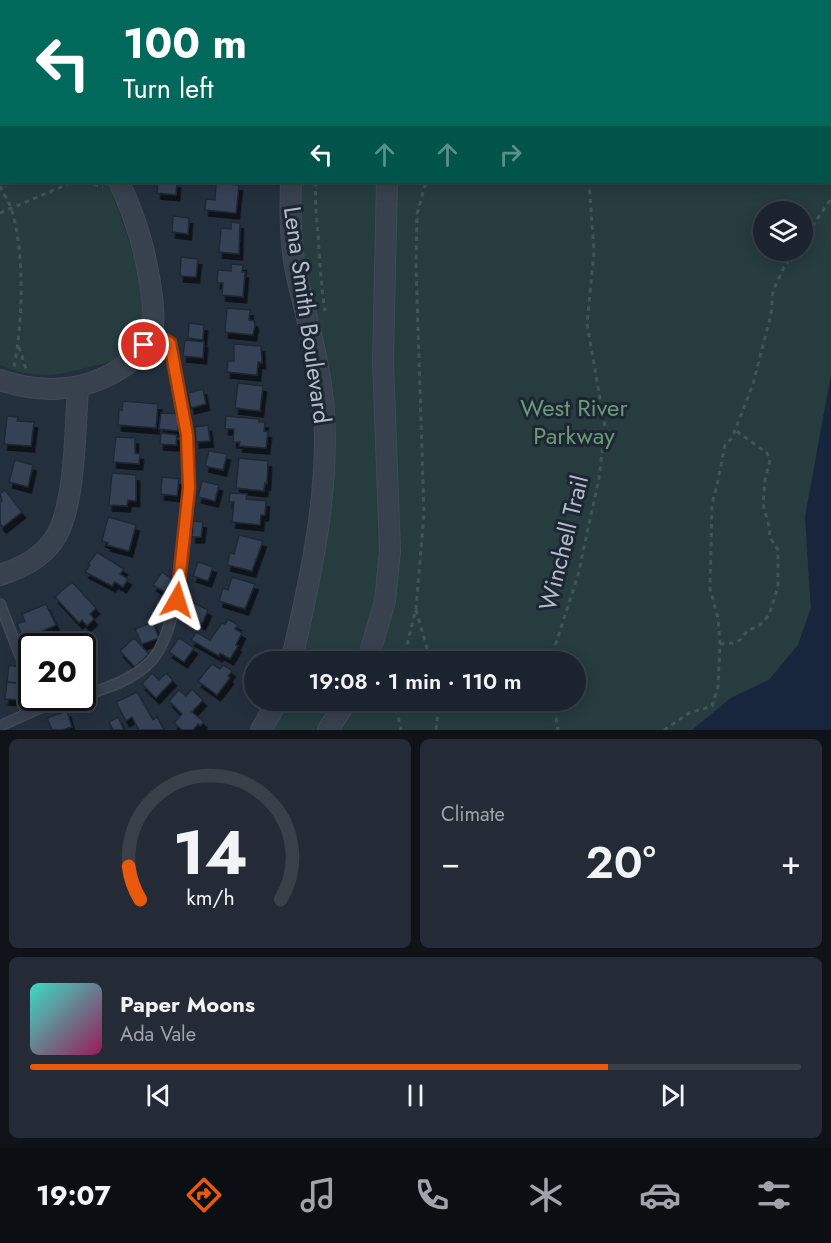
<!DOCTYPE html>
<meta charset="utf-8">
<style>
body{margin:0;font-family:Jost,sans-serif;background:#242b36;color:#f1f3f6;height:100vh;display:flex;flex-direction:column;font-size:22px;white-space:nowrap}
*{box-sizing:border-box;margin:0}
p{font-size:20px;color:#a0a4aa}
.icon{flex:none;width:33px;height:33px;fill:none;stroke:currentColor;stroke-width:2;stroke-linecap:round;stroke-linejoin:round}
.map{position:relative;height:730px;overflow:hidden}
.drawer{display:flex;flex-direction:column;gap:9px;padding:9px;background:#0f1319;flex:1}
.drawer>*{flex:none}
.guide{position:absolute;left:0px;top:0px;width:831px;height:183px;box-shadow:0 3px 15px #0003,0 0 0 2px #39404a;background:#00695c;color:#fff;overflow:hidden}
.tools{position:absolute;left:753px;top:201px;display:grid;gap:12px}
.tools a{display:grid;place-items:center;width:60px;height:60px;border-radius:50%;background:#1b232e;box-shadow:0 3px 15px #0003,0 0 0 2px #39404a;font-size:30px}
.speed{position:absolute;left:18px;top:633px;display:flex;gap:12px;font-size:30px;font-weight:700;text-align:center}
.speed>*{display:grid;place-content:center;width:78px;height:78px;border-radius:50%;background:#1b232e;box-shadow:0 3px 15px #0003,0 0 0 2px #39404a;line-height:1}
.speed .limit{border:3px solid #111;border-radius:9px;background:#fff;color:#111}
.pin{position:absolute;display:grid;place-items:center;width:51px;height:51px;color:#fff;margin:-26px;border:3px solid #fff;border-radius:50%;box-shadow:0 2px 6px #0007}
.me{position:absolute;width:66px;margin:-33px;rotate:6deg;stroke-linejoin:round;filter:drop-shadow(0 0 4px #0008)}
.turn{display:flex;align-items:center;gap:21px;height:126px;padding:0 24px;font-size:27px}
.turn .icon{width:78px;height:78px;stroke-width:2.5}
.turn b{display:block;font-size:42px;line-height:51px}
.lanes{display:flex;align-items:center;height:57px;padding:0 24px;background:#0003;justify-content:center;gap:30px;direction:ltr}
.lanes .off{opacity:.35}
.big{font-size:45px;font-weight:600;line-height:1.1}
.drawer .tile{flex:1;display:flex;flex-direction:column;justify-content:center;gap:9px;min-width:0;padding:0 21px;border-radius:9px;background:#242b36}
.drawer .dial{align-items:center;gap:0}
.dial svg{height:156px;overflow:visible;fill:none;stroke:#39404a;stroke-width:7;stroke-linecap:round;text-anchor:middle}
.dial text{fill:#f1f3f6;stroke:none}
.song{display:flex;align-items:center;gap:18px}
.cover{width:72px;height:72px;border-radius:9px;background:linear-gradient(135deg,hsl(170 70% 55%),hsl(330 70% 35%))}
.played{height:6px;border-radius:3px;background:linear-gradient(90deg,#ea580c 75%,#39404a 75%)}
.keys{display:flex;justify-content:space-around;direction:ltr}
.heat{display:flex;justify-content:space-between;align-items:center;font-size:33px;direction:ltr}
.drawer .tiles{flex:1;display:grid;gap:9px;grid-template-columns:1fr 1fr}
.tile:last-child{grid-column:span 2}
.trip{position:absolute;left:244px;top:651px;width:342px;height:60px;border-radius:30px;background:#1b232e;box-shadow:0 3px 15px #0003,0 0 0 2px #39404a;font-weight:600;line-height:60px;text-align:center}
.tab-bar{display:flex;height:96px;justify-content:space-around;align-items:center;background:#0b0e12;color:#a0a4aa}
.tab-bar .icon{width:42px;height:42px}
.tab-bar .active{color:#ea580c}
.tab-bar b{font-size:27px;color:#f1f3f6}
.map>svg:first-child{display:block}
.green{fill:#263c3f;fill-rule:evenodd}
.water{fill:#17263c}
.building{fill:#364354;stroke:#1f2835;stroke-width:1.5;filter:url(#shadow)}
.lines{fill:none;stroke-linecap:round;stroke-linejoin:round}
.service-casing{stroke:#414a57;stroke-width:12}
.minor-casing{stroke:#414a57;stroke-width:22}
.path{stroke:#3f5557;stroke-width:3;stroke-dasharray:4.5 4.5;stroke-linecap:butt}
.service{stroke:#38414e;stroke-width:9}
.minor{stroke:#38414e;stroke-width:20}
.route-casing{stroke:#983908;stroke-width:15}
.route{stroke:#ea580c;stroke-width:10}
.labels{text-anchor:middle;stroke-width:6;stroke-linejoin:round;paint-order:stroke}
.street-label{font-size:24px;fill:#b4bcc9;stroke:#1d2633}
.park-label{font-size:24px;fill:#6b9a76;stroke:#1d2633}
</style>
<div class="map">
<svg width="831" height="730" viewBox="0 0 831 730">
<defs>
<filter id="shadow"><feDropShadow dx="3.5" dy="6" stdDeviation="0" flood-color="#0009"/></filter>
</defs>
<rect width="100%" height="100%" fill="#242f3e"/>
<g class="green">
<path d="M 343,0 L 831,0 L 831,375 L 805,517 L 811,608 L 798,645 L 769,680 L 731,698 L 692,730 L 273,730 L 289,701 L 576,700 L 576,662 L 301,661 C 320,573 342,483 333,392 C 329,353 314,315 307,277 C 301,245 301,213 302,182 L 830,182 L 830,2 L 343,1 ZM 764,212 L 802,212 L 802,250 L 764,250 Z"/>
<path d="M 0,44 L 2,182 L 107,182 C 121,217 153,295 140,332 C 137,340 124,355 116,359 C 107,364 94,365 85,368 C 55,377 29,378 0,365 Z"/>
</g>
<polygon class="water" points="831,375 831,730 692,730 731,698 769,680 798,645 811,608 805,517"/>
<g class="building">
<polygon points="158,182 177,182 176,195 157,193"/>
<polygon points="216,183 239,185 236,213 205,210 206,199 215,200"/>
<polygon points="173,216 189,218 188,234 172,232"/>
<polygon points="231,222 240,223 239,254 219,252 221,228 231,229"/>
<polygon points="181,257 198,259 196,277 180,276"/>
<polygon points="231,264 243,265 242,272 245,272 243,297 222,295 223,283 217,283 218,270 231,271"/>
<polygon points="227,308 250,310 249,320 254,321 255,325 253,335 225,332"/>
<polygon points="189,323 204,325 203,340 188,338"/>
<polygon points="185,340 204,342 203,358 183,356"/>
<polygon points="234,344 261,346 262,363 258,362 257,375 227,372 228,361 234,361"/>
<polygon points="238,383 263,386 260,411 235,408"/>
<polygon points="203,389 206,404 191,408 188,393"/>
<polygon points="123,401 158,404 156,428 118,425 119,410 122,410"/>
<polygon points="161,413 180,414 178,431 159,429"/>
<polygon points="7,416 18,417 17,421 34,422 31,446 4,444"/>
<polygon points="226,416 259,419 259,422 265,422 264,431 268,432 266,448 239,446 240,442 233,442 234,429 225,429"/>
<polygon points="208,425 210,441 196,442 195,427"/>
<polygon points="161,433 177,435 176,445 160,444"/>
<polygon points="116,437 135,438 135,453 140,454 139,464 113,462"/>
<polygon points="209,451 227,454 223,470 205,466"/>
<polygon points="239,458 268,461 267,484 265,483 264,491 236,488"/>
<polygon points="15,460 33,465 28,487 9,482"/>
<polygon points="112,473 136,475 136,501 128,500 127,506 109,505"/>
<polygon points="162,477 179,479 177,496 161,494"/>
<polygon points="202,481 219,485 215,501 198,497"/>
<polygon points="5,490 22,512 3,527 0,524 0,503 2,501 0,494"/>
<polygon points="230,493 247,494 246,499 266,501 265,515 261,515 260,525 232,522 234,502 229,502"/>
<polygon points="108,517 136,525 129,551 107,545 108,543 102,541"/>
<polygon points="193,521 203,522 201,537 192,537"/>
<polygon points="239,535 263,541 252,571 227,565 230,553 234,554"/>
<polygon points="97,552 124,569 120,574 128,579 123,587 115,582 112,586 85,572 90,565 88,564"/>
<polygon points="198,562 213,567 208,581 193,576"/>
<polygon points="162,572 176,582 168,594 153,585"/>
<polygon points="232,577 255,584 245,609 219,601 223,588 228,590"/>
<polygon points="72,582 96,608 90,614 94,619 87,626 82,620 79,623 55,597"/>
<polygon points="165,596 174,600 168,613 159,609"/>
<polygon points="192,602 208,610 202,624 185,616"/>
<polygon points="46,604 56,625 36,634 40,644 28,649 17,624 25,621 22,614"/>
<polygon points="228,619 238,625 235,629 242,633 236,645 238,646 230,659 220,653 219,656 191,640 196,632 210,640 222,623 225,624"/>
<polygon points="153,622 159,638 142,644 135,629"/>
<polygon points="134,638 149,654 135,667 120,651"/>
<polygon points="179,638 194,648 184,662 169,652"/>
<polygon points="212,664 220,669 223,665 232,671 228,676 230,678 217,695 198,681"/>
<polygon points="9,665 18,667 24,683 7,682"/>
<polygon points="86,666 94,680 82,687 82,669"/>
<polygon points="152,673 159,680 166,673 173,680 156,698 142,684"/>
<polygon points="7,682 25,684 23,700 5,699"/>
<polygon points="192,689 203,700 192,712 204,722 200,726 198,724 193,730 182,730 174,723 182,714 169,701 179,690 186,696"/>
<polygon points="137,692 153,720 157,717 164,730 139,730 132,717 126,721 116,702"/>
<polygon points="67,711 72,727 62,730 52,730 47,718"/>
<polygon points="118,717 124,730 113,730 109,722"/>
</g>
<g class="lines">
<defs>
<g id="service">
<polyline points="0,604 32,686"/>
<path d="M 82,696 C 107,688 133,680 151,661 C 184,626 193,482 187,434 C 183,403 176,373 170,343 L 152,333"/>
<polyline points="0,726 40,708 76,698"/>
</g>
<g id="minor">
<polyline points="196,0 214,2"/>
<polyline points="332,2 332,0"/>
<polyline points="422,2 422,0"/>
<polyline points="0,33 2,33"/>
<path d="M 0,380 C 43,395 89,392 127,364 C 136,357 148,345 152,332 C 155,321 153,307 152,296 C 146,252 137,221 119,182"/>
<path d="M 0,575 C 21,568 40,559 53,541 C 76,511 75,426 78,388"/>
<path d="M 291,662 C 311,578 333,477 322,392 C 318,354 306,318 298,281 C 290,248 290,215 291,182"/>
<polyline points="367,662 385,601 390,551 383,361 387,182"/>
<polyline points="261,730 278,700"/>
<polyline points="328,730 347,700"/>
</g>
</defs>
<use href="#service" class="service-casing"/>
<use href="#minor" class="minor-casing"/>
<g class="path">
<polyline points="584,0 584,2"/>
<polyline points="466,2 466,0"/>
<polyline points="590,2 591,0"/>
<polyline points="821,2 822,0"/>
<polyline points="830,97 831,104"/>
<polyline points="85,182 103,187"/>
<path d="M 316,182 C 314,205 318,226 319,249 C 320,270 322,290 325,311"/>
<path d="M 0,186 C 3,193 8,200 11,208 C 25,250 23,323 14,367"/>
<polyline points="0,213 73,182"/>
<polyline points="802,241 831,199"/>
<polyline points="19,347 26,369"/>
<polyline points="416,610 431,662"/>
<polyline points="720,644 734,643 740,640 747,631 760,625 769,615 778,587 778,550 769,536 770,530 763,504 765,480 770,460 767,453 735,430"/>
<polyline points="403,662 416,608 424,514 416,266 417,214 426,182"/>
<polyline points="550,662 578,575 599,478 605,427 587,324 594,252 589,182"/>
<polyline points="395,700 401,730"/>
<polyline points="553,700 558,730"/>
<polyline points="436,730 439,700"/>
<polyline points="664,730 689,713 712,706 718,687 720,644 718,618 710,589 712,504 717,485 725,445 732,438 753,384 771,314 773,291 784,267 796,250"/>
</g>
<use href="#service" class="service"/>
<use href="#minor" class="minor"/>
</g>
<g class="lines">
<defs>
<polyline id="route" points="144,345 152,333 170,343 187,435 189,488 177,600"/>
</defs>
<use href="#route" class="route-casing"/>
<use href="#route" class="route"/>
</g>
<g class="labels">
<g class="street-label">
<text transform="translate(307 315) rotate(82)" y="8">Lena Smith Boulevard</text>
<text transform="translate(564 543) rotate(-76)" y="8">Winchell Trail</text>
</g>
<g class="park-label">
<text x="574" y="416">West River<tspan x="574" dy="28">Parkway</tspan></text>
</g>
</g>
</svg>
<div class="tools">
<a><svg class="icon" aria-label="layers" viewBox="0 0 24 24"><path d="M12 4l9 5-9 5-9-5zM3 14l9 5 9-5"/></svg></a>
</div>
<div class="speed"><div class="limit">20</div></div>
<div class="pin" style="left:144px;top:345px;background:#d93025"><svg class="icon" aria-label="arrive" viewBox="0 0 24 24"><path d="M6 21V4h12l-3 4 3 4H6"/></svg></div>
<svg class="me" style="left:177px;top:600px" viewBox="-20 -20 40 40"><path d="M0-17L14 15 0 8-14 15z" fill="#ea580c" stroke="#fff" stroke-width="4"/></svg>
<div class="trip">19:08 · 1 min · 110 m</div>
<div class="guide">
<div class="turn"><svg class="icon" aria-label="left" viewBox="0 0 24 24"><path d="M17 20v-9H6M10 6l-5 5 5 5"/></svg><div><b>100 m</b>Turn left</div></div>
<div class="lanes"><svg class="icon" aria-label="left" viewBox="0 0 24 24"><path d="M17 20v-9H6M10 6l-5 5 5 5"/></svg><svg class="icon off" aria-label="ahead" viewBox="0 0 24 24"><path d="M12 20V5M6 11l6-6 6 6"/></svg><svg class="icon off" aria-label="ahead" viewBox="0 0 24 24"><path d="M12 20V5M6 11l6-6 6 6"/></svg><svg class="icon off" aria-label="right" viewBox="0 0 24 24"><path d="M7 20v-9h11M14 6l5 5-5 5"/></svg></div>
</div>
</div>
<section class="drawer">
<div class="tiles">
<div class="tile dial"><svg viewBox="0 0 100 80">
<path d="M14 69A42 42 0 1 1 86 69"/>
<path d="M14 69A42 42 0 0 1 8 52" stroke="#ea580c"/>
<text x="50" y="56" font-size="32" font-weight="700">14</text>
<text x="50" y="72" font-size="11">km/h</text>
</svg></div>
<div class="tile"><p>Climate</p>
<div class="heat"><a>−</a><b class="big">20°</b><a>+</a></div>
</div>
<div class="tile">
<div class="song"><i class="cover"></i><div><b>Paper Moons</b><p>Ada Vale</p></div></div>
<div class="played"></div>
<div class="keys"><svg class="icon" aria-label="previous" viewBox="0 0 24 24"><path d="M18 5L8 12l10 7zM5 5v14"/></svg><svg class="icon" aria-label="pause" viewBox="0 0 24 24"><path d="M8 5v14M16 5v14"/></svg><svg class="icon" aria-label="next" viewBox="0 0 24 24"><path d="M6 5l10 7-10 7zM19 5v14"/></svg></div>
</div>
</div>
</section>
<nav class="tab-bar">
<b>19:07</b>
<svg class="icon active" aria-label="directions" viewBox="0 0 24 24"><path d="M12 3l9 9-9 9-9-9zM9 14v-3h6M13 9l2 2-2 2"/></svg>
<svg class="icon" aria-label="music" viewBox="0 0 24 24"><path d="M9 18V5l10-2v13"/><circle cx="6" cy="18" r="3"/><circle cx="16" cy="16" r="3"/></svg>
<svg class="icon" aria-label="phone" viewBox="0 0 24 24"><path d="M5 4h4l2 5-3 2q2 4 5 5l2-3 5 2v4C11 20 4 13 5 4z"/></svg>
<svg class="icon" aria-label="climate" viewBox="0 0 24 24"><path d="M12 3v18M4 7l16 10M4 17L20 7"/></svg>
<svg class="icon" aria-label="car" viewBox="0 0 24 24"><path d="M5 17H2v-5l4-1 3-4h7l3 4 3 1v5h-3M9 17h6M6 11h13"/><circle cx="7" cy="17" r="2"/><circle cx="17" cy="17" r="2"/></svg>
<svg class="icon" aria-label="filters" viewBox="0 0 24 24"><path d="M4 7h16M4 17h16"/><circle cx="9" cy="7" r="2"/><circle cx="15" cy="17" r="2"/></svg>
</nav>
